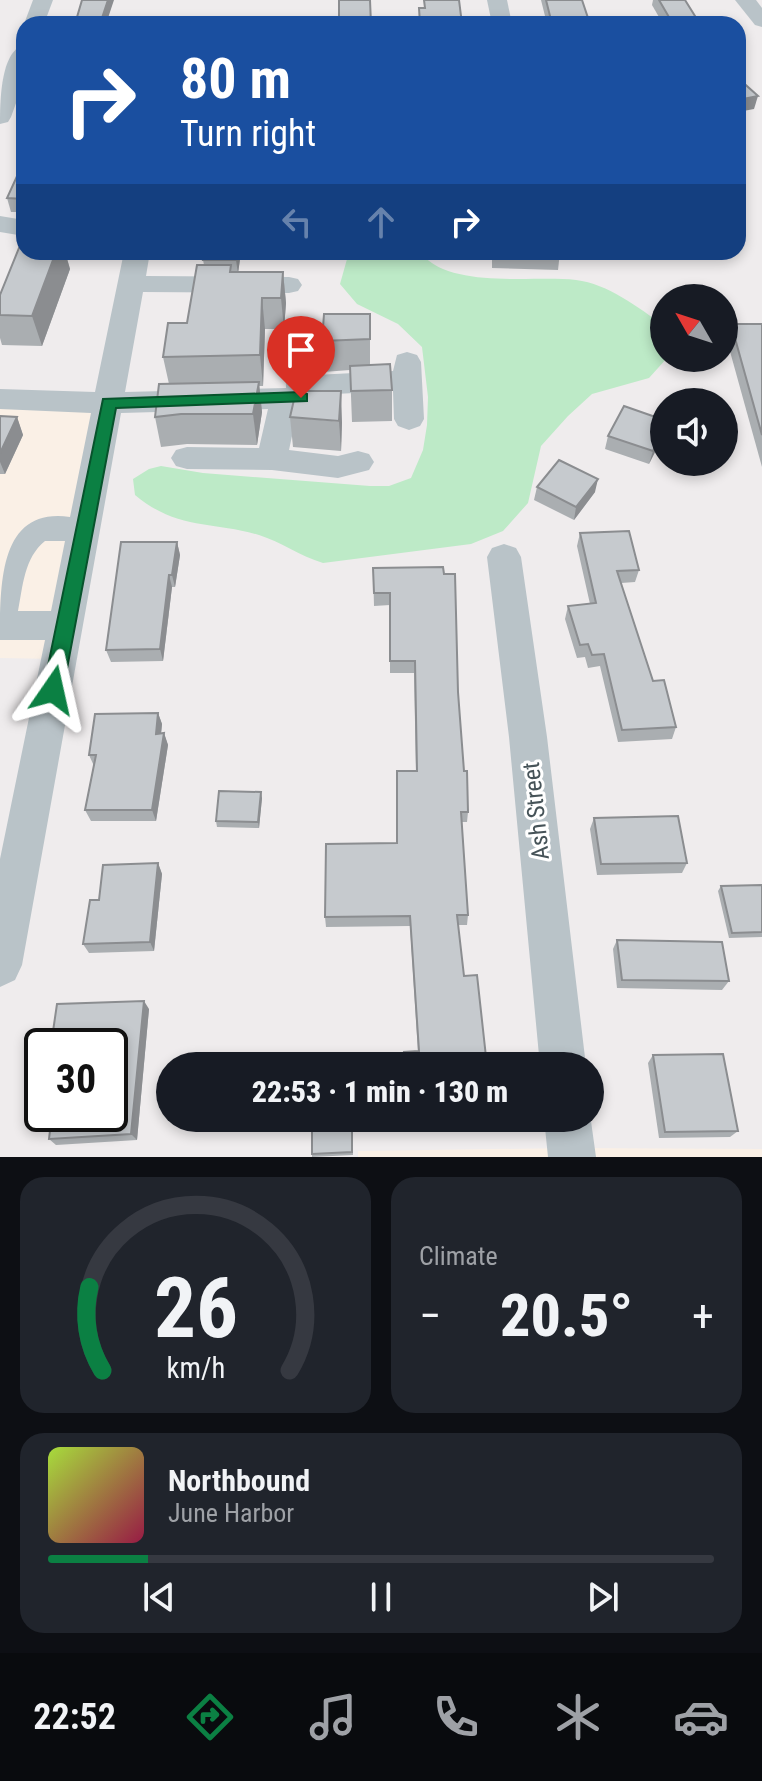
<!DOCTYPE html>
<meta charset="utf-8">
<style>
body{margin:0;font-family:"Roboto Condensed",sans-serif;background:#20242c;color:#f1f3f6;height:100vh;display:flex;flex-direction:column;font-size:30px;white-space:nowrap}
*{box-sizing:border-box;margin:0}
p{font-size:26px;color:#9ea1a6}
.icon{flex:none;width:44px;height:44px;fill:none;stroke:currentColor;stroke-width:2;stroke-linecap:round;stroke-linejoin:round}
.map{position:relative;height:1157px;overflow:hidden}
.details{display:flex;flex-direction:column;gap:20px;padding:20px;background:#0d0f14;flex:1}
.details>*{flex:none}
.guide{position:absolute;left:16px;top:16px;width:730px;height:244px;border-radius:24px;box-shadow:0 4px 12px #0003;background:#1a4fa0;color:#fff;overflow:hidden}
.needle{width:52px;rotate:309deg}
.fabs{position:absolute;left:650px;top:284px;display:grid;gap:16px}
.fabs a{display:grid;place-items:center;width:88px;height:88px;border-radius:50%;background:#171b24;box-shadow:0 4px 12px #0003;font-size:40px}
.speed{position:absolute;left:24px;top:1028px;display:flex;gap:16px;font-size:40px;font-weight:700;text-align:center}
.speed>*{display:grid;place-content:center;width:104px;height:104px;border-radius:50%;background:#171b24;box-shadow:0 4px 12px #0003;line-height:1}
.speed .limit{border:4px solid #111;border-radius:12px;background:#fff;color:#111}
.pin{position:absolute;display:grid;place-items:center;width:68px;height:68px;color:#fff;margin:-82px -34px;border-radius:50% 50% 50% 0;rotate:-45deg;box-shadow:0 0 8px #0007}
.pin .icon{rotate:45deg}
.me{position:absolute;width:88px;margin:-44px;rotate:11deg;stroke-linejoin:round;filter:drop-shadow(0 0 6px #0008)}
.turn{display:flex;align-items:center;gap:28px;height:168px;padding:0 32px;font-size:36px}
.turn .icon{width:104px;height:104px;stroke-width:2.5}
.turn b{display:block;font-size:56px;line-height:68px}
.lanes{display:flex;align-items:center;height:76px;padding:0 32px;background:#0003;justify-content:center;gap:40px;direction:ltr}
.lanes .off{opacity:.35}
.big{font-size:60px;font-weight:800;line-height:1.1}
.details .tile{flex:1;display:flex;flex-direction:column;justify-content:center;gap:12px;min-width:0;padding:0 28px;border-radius:24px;background:#20242c}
.details .dial{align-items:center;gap:0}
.dial svg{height:208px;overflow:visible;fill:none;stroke:#363941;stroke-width:7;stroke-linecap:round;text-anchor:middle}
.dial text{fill:#f1f3f6;stroke:none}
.song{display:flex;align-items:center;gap:24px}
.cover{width:96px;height:96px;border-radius:12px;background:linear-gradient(135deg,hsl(80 70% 55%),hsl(340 70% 35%))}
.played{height:8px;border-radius:4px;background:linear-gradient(90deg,#0b8043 15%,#363941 15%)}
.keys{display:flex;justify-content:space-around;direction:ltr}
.heat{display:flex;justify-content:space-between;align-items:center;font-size:44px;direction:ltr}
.details .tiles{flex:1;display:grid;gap:20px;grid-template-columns:1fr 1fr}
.tile:last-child{grid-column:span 2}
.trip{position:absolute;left:156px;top:1052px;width:448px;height:80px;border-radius:40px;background:#171b24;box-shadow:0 4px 12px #0003;font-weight:800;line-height:80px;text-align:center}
.tabs{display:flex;height:128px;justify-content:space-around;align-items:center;background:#090b0e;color:#9ea1a6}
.tabs .icon{width:56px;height:56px}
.tabs .active{color:#0b8043}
.tabs b{font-size:36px;color:#f1f3f6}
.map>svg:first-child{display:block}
.commercial{fill:#faf0e6}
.green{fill:#bdeac7}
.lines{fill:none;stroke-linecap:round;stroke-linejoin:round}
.minor{fill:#b9c3c8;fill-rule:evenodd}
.wall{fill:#aaaeb1}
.shaded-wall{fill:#8b8d90}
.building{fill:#c6cace;stroke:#8b8d90;stroke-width:2}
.route{fill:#0b8043;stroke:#07532c;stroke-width:2}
.labels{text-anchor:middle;stroke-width:6;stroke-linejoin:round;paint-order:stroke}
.street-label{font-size:24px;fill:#465358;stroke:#fff}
</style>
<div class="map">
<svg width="762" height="1157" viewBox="0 0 762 1157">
<rect width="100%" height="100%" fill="#efeced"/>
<g class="commercial">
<polygon points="0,399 109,403 59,659 0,658"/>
<polygon points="571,1148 762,1149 762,1157 358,1157 358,1151"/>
</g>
<path class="green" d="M 349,252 L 420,252 C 449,290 533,275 576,280 C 608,284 638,307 664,326 L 664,358 L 667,358 L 649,378 L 592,394 L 568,416 L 541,446 L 528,503 L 503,531 L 471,544 L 323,563 C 300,556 281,542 259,535 C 211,521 177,530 135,495 L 133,479 L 149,469 L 161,466 L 203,473 L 370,486 L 389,486 L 411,478 L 423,450 L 427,425 L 428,397 L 422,347 L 398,324 L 357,304 L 340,284 Z"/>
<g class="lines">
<g class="minor">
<polygon points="33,0 53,0 44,24 24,24"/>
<polygon points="487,0 507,0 512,24 492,24"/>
<polygon points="735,0 756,0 762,8 762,27 755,25"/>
<path d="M 24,45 L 24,81 L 11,117 L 8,122 L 0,124 C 0,104 0,51 24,45 Z"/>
<polygon points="0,216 24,220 24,236 0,232"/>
<path d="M 124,252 L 150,252 L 146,276 L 289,277 L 298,279 L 302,285 L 298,291 L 289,293 L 143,292 L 125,392 L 286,388 L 285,345 L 289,338 L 299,336 L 309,338 L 313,345 L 315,375 L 393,371 L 397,355 L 407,352 L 417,355 L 421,362 L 424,419 L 420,426 L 409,430 L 398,426 L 394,419 L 393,391 L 316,395 L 311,405 L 298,408 L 289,450 L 338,456 L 358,451 L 369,454 L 374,462 L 369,470 L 338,478 L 272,470 L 187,469 L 176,466 L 171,458 L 176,450 L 187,447 L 259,448 L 268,409 L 121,413 L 22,965 L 15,980 L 0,987 L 0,859 L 45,640 L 0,640 C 0,581 0,507 70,517 L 91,413 L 0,409 L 0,389 L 95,392 ZM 45,541 L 65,541 L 51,611 L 18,611 C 23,586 24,558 45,541 Z"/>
<polygon points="504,544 516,548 521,557 547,737 586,1066 540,1066 509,737 487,557 492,548"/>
<polygon points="590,1114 596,1157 548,1157 544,1118 590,1118"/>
</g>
</g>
<g class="wall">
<polygon points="541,0 582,0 590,24 547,24"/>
<polygon points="653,0 685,0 700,24 663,24 652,5"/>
<polygon points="24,161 24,212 11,212 7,198"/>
<polygon points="24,252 65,252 70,269 42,346 2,345 0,338 0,295"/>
<polygon points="187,252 241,252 238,272 283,272 286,303 284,329 265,329 263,386 259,386 262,412 257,445 187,444 161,447 155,417 169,384 163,357 187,323 204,265 203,260 189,260"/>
<polygon points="492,252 560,252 558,270 492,268"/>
<polygon points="597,252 619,252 608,259"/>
<polygon points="370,314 370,365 392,390 392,421 352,422 350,370 323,372 322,341"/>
<polygon points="731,324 762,324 762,467 726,337"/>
<polygon points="0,416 17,417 23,435 5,474 0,474"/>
<polygon points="290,417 342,422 341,451 293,447"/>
<polygon points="664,434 649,464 605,449 608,436"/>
<polygon points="537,487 595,492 574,520 534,500"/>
<polygon points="580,533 639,570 635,582 621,583 653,681 676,727 672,739 618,742 600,666 588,668 585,657 577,658 565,619 568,606 590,604 577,546"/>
<polygon points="177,542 180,555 175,587 172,587 163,661 111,662 106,650"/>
<polygon points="373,568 458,692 464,771 468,812 467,822 462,822 468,915 467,925 458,925 464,976 487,1066 404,1066 404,1052 418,1052 410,926 326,927 325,917 397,843 416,771 414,673 390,673 390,605 374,606"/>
<polygon points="158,713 162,724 161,733 164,733 168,745 156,821 91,821 85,810 94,766 89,755"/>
<polygon points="262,798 259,828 217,827 216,821"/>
<polygon points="594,818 687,863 682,873 597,875 590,829"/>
<polygon points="158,863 162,874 154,951 89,953 83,944 99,900"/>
<polygon points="762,885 762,937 729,938 718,891 721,886"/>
<polygon points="617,940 729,981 722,990 617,988 613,949"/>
<polygon points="149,1009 137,1140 56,1145 49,1139 110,1046 52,1046 51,1045"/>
<polygon points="653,1055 738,1131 730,1137 659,1138 648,1063"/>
<polygon points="353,1118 353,1155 312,1157 312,1154"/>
<polygon points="408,1118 490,1118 408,1123"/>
</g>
<g class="shaded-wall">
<polygon points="108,0 114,0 106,24 100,24"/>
<polygon points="758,96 754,109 738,112 738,100"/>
<polygon points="56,252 65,252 70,269 42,346 32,316"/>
<polygon points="237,252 241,252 238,274 236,260"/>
<polygon points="609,252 619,252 608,259"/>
<polygon points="283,272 286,303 284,329 281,298"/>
<polygon points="262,298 265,329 263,386 260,355"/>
<polygon points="259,382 262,412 257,445 253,414"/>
<polygon points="341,391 342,422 341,451 339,421"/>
<polygon points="17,417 23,435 5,474 0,462 0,453"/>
<polygon points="664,428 664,434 649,464 653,451"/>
<polygon points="598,479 595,492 574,520 576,507"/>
<polygon points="177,542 180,555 175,587 172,575"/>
<polygon points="169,575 172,587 163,661 160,649"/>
<polygon points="158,713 162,724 160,745 156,734"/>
<polygon points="164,733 168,745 156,821 152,810"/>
<polygon points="261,792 262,798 259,828 258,822"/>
<polygon points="158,863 162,874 154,951 150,942"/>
<polygon points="144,1001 149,1009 137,1140 131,1134"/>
</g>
<g class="building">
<polygon points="82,0 108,0 100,24 75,24"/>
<polygon points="339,0 370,0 371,24 339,24"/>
<polygon points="424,0 459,0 462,24 420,24 419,8 425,8"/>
<polygon points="546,0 582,0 590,24 552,24"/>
<polygon points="659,0 685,0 700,24 673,24"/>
<polygon points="738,78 758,96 738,100"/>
<polygon points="24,161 24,199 7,198"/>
<polygon points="23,238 24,252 56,252 32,316 0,315 0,295"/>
<polygon points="205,252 237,252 236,260 203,260"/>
<polygon points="493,252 560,252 560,256 493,254"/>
<polygon points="197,265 231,265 230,272 283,272 281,298 262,298 260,355 163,357 168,323 187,323"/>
<polygon points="324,314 370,314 370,339 322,341"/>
<polygon points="731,324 762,324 762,435"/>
<polygon points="390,364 392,390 351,391 350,366"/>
<polygon points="259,382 253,414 181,414 155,417 159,384"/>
<polygon points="296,391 341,391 339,421 290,417"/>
<polygon points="624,406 664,420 664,428 653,451 608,436"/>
<polygon points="0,416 17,417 0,453"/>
<polygon points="559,460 598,479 576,507 537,487"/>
<polygon points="629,531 639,570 617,571 653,681 664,680 676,727 622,730 604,654 592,655 588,644 580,645 568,606 596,603 580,533"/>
<polygon points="121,542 177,542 172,575 169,575 160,649 106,650"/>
<polygon points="443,567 444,574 455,574 458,692 464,771 467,771 468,812 461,812 468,915 457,915 464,976 477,975 487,1066 405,1066 404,1052 419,1051 410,916 325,917 326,844 397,843 397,771 417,771 415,661 390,661 390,593 374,593 373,568"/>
<polygon points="158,713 156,734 164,733 152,810 85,810 96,755 89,755 95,714"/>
<polygon points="219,791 261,792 258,822 216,821"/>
<polygon points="678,816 687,863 601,864 594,818"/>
<polygon points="158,863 150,942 83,944 90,900 99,900 103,865"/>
<polygon points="762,885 762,932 732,933 721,886"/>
<polygon points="617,940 722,942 729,981 622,980"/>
<polygon points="144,1001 131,1134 49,1139 52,1114 110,1114 110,1046 62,1046 62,1044 51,1045 57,1004"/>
<polygon points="723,1054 738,1131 665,1132 653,1055"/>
<polygon points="312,1118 352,1118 352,1152 312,1154"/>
</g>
<polygon class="route" points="301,392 307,394 307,401 116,408 63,690 60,696 53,699 46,696 43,690 103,399"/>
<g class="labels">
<g class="street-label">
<text transform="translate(536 811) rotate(-96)" y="8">Ash Street</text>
</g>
</g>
</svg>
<div class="fabs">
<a><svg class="needle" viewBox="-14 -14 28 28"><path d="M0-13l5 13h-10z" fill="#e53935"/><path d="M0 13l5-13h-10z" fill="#9ea1a6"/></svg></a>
<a><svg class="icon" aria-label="sound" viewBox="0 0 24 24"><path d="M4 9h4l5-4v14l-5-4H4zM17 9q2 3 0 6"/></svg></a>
</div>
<div class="speed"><div class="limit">30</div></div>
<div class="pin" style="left:301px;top:398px;background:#d93025"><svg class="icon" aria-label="arrive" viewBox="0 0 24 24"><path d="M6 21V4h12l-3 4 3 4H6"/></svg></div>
<svg class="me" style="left:53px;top:690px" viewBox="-20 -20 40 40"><path d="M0-17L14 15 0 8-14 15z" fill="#0b8043" stroke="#fff" stroke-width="4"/></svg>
<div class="trip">22:53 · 1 min · 130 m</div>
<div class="guide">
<div class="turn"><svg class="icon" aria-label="right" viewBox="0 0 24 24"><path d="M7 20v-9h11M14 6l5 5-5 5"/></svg><div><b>80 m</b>Turn right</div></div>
<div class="lanes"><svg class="icon off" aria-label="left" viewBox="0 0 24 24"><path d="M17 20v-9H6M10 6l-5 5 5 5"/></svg><svg class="icon off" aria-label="ahead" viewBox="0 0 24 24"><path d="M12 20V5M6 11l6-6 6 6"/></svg><svg class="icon" aria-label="right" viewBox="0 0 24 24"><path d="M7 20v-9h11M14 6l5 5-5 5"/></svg></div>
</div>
</div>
<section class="details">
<div class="tiles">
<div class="tile dial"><svg viewBox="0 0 100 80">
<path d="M14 69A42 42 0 1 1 86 69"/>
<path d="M14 69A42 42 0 0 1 9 37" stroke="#0b8043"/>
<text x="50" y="56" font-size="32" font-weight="700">26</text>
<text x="50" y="72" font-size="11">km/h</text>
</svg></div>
<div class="tile"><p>Climate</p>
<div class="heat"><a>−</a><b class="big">20.5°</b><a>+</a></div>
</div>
<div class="tile">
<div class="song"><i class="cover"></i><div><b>Northbound</b><p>June Harbor</p></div></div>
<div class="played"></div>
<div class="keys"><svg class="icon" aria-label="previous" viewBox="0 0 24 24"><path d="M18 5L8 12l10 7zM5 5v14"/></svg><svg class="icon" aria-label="pause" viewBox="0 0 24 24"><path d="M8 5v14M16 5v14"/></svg><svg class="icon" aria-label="next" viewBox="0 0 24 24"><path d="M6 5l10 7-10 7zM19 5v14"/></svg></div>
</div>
</div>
</section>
<nav class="tabs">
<b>22:52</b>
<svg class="icon active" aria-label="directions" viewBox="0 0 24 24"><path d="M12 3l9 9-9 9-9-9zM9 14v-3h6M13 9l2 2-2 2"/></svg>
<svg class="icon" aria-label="music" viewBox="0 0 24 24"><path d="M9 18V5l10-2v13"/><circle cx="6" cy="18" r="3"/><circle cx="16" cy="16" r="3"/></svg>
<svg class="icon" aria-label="phone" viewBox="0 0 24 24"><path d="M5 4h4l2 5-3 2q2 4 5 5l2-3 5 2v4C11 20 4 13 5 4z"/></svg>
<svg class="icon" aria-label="climate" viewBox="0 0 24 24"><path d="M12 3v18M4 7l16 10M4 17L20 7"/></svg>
<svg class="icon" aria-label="car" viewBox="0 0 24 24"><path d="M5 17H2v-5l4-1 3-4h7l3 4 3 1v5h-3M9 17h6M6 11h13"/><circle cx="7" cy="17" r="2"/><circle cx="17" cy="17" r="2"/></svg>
</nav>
